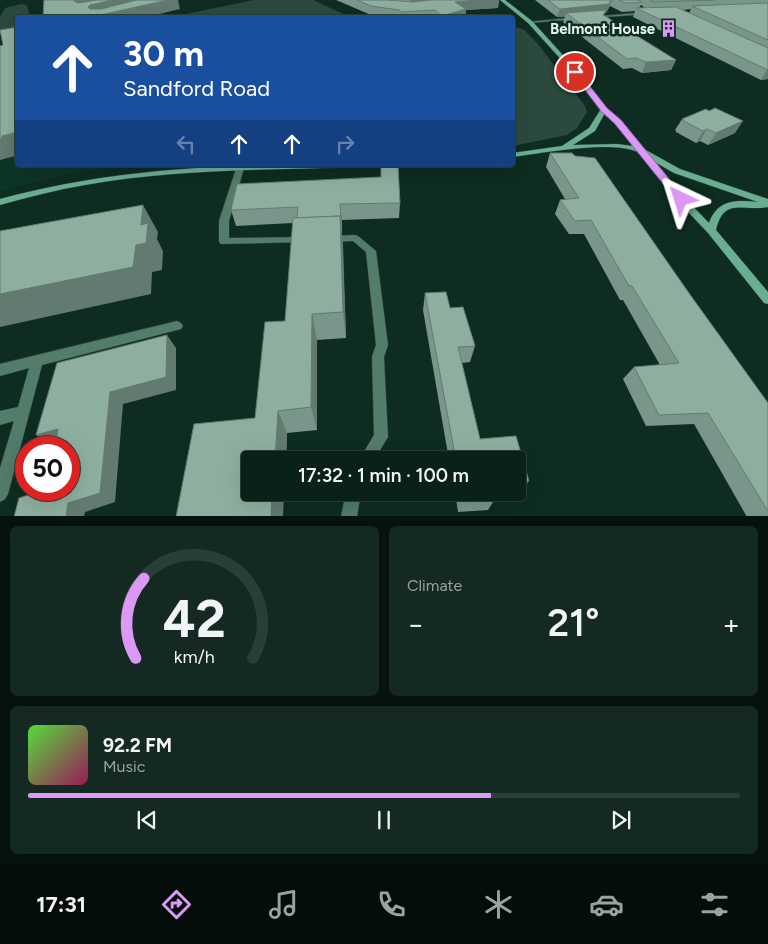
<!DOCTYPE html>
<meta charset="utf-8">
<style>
body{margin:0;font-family:Figtree,sans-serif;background:#132922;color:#f1f3f6;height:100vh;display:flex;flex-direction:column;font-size:19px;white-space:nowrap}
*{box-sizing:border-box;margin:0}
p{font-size:16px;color:#99a3a2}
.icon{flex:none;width:28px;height:28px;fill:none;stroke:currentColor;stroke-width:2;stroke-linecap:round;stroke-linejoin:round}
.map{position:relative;height:516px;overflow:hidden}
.details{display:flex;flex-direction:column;gap:10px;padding:10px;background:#06120e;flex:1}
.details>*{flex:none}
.top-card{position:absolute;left:15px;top:15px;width:500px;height:152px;border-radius:5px;box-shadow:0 5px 20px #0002,0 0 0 1px #2a3e38;background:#1a4fa0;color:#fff;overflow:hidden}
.speed{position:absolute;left:15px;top:436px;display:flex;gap:10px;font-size:25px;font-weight:700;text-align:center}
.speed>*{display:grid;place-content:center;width:65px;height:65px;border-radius:50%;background:#0a2119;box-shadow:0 5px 20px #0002,0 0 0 1px #2a3e38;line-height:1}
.speed .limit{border:8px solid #d22;background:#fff;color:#111}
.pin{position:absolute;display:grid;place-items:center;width:42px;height:42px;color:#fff;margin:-21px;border:2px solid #fff;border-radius:50%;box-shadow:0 1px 5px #0007}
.me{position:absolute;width:55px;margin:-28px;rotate:319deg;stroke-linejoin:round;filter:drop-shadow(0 0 4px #0008)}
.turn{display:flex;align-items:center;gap:18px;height:105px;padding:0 25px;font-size:22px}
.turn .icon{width:65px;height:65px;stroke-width:2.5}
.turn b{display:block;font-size:35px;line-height:42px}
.lanes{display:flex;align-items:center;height:48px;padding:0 25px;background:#0003;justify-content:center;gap:25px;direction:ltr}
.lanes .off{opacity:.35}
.big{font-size:38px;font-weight:600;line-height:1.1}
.details .widget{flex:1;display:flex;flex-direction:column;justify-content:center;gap:8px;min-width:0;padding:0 18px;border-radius:8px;background:#132922}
.details .dial{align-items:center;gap:0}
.dial svg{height:130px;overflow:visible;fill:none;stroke:#2a3e38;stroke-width:7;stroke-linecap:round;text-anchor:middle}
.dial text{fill:#f1f3f6;stroke:none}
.song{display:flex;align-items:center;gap:15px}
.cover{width:60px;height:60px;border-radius:8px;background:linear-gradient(135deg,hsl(110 70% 55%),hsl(330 70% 35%))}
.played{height:5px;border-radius:2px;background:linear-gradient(90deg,#db99f5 65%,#2a3e38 65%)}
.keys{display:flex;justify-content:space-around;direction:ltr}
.heat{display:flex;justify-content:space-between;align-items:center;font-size:28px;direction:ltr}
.details .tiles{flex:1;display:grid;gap:10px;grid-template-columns:1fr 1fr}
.widget:last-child{grid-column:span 2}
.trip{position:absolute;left:241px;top:451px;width:285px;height:50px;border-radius:5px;background:#0a2119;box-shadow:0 5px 20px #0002,0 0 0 1px #2a3e38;font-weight:600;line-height:50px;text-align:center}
.tab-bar{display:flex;height:80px;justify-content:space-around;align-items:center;background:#040d0a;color:#99a3a2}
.tab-bar .icon{width:35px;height:35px}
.tab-bar .on{color:#db99f5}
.tab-bar b{font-size:22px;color:#f1f3f6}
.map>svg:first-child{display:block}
.built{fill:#0d3527}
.green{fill:#2c493d}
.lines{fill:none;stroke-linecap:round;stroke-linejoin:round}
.minor-casing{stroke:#2c483d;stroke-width:1}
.tertiary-casing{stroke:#2c483d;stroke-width:1}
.secondary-casing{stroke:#2c483d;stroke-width:1}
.minor{fill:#537c6a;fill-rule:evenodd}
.tertiary{fill:#537c6a;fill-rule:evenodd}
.secondary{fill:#6aae92;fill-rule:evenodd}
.wall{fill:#7a968a;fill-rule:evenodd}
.shaded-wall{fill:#637a70}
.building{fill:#8eafa0;stroke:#637a70}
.route{fill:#db99f5;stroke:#8e639f}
.labels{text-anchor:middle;stroke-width:5;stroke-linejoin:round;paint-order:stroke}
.far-poi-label{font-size:15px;font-weight:bold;fill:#e2f3eb;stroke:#0e2c21;text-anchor:end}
</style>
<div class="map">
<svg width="768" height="517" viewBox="0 0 768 517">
<rect width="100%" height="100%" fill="#0e2c21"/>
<polygon class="built" points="17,53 18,165 127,165 76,172 0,191 0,57"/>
<g class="green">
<polygon points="254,0 313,0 350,17 171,17"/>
<polygon points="21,4 27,5 30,17 18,18 17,33 8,34 0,32 0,17 5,8"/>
<polygon points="512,26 523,29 538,44 585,106 587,112 577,128 567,135 513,146"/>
</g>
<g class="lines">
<defs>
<g id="minor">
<polygon points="237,166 243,166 244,168 229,221 229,238 305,237 308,238 310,240 308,242 221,244 219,242 219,221"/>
<polygon points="355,235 358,236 376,251 388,345 384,357 388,437 374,460 359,460 374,435 372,357 376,345 366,252 353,241 329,242 324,239 329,236"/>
<polygon points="177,321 181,323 183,326 181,329 42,365 8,494 5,499 0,502 0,468 14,421 0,425 0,411 18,407 29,368 0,376 0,364"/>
<polygon points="346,492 361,492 357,517 341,517"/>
</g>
<g id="tertiary">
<polygon points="647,12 649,14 592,18 590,17"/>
<polygon points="577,17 579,19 530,23 528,22"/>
</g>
<g id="secondary">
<path d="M 500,0 L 505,0 L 532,21 L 561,53 L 606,108 L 620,121 L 644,149 L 680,169 L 768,199 L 768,207 C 743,212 724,196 716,230 L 768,292 L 768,304 L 764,303 L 708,233 L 672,195 L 638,152 C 610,140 544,153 512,157 L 512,153 L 562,146 L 589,128 L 601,109 L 557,55 L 528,23 ZM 605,113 L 616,123 L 633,146 L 617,144 L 573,145 L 595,131 ZM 653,161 L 674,173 L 758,202 C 736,200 718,199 709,223 L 678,191 Z"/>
<path d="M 261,165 L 362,165 L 358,167 C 267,170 175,169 85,185 C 56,190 28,197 0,205 L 0,199 C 89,175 170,168 261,165 Z"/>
</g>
</defs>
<use href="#minor" class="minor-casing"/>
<use href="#tertiary" class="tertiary-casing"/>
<use href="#secondary" class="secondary-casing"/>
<use href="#minor" class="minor"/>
<use href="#tertiary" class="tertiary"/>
<use href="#secondary" class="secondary"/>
</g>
<g class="wall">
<polygon points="336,0 499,0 498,8 466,10 465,18 389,18 371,15"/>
<path d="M 535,0 L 768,0 L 768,79 L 761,80 L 633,17 L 635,11 L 622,12 L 610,6 L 604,15 L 676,60 L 671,70 L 642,73 L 632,68 L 623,69 L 563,22 L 565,17 L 557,17 ZM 641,5 L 645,8 L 639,8 ZM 691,9 L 689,13 L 683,10 Z"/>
<polygon points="682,119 735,133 708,145 700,141 696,143 676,132 676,131 675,130"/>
<polygon points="550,153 575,156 691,296 768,403 768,517 747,517 694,424 646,426 623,379 634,367 660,365 623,300 620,300 584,234 569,234 555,214 560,200 565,199 546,167"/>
<polygon points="237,184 400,203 399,218 342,220 342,234 346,338 317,340 317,430 287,433 286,460 250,460 255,418 285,321 293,223 236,226 231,210"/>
<polygon points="446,292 450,308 463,307 475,346 470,362 462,363 480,439 516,436 529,481 520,492 518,492 518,460 449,460 423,310 425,293"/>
<polygon points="455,492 513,492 494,494 495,499 488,510 458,512"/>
</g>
<g class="shaded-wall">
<polygon points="74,0 178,0 180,9 143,18 87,18"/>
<polygon points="410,0 461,0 410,4"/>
<polygon points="479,0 499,0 498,8 466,10 465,18 442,18 442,16 455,2"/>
<polygon points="612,0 610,6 606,13 604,13 602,19 566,13 565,17 557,17 560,9"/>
<polygon points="676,60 671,70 642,73 646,62"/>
<polygon points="767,70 768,70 768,79 761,80"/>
<polygon points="743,121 735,133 708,145 716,133"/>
<polygon points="707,129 700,141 696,143 703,131"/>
<polygon points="18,132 18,152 15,153 15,156 0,160 0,139 2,136"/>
<polygon points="340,204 342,220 342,234 341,218"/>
<polygon points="143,205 158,232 157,239 163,251 162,270 152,272 151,294 0,327 0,294 136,245 141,225"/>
<polygon points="340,216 343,243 346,338 343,312"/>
<polygon points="312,314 317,340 317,430 311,407"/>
<polygon points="167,335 176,348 176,390 123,404 115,502 85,512 84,517 66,517 68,503 110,392"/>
<polygon points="278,411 287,433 286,460 275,460"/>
<polygon points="58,429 74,440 53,446 36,435"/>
<polygon points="272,492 284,492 283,517 271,517"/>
</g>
<g class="building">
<polygon points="44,0 74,0 74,1 78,3 97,0 113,0 90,5 88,7 90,9 101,9 137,0 168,0 87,18 43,18"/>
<polygon points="357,0 387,0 413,2 431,0 479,0 455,2 466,9 442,16 435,10 401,12 399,10 371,6"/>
<polygon points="548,0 611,0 609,4 560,9"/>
<polygon points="619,0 638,0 642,2 625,3"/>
<polygon points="650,0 714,0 654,2"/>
<polygon points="768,3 768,40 692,6"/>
<polygon points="676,7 768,48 768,70 636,8"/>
<polygon points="606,10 603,15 676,60 646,62 636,58 627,59 566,13"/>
<polygon points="18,27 18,118 16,118 18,132 2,136 2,139 0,139 0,46 3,45 0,30"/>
<polygon points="715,108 743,121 716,133 707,129 703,131 682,120 684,120 682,119 706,109 709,111"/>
<polygon points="550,153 572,153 575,156 595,158 691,296 768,403 768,511 708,413 659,415 634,367 679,363 632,286 629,286 591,220 575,221 560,200 579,198"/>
<polygon points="381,165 398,165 400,203 340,204 341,218 340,218 340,216 297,218 298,207 231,210 237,184 381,177"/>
<polygon points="143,205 141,225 148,223 146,243 136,245 133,267 0,294 0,231"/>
<polygon points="340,216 343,312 312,314 311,407 278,411 275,460 250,460 250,492 272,492 271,517 176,517 194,424 255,418 265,322 285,321 293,218"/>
<polygon points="446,292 450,308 463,307 475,346 458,347 480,439 516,436 529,481 518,481 518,460 456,460 425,293"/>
<polygon points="167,335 166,377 110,392 100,493 68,503 66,517 14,517 19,498 44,490 69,490 69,448 55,448 58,429 36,435 57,363"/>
<polygon points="462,492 494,492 495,499 463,502"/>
</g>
<polygon class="route" points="573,71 578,71 607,108 621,120 684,197 684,201 677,201 615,124 601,111 573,74"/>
<defs>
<symbol id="building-bare" viewBox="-9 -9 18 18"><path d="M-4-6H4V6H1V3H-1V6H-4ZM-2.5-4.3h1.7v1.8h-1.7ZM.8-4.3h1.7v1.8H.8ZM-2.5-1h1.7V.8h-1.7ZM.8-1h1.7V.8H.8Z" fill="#db99f5" stroke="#0e2c21" stroke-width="2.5" paint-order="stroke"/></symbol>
</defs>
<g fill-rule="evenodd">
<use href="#building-bare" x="656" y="16" width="25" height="25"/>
</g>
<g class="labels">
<g class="far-poi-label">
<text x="655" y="34">Belmont House</text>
</g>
</g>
</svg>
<div class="speed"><div class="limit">50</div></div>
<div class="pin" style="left:575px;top:72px;background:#d93025"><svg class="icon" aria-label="arrive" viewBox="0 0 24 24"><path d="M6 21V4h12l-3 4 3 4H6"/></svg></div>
<svg class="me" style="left:681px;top:199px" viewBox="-20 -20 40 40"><path d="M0-17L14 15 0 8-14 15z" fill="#db99f5" stroke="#fff" stroke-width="4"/></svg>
<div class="trip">17:32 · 1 min · 100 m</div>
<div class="top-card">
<div class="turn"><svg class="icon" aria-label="ahead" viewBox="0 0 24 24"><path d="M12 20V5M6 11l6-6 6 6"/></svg><div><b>30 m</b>Sandford Road</div></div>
<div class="lanes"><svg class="icon off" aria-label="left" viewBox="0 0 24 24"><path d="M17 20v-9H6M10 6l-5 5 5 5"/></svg><svg class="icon" aria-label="ahead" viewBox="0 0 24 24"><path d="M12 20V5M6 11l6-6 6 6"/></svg><svg class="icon" aria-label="ahead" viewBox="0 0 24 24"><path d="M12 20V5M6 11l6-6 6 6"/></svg><svg class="icon off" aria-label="right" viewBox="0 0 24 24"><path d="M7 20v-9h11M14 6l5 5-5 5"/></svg></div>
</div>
</div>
<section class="details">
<div class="tiles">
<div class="widget dial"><svg viewBox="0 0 100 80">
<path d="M14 69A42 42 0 1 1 86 69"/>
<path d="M14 69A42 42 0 0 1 19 20" stroke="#db99f5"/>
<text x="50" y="56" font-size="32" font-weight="700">42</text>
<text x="50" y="72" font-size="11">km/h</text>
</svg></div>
<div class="widget"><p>Climate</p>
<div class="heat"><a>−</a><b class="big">21°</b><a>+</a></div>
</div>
<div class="widget">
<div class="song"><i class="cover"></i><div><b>92.2 FM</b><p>Music</p></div></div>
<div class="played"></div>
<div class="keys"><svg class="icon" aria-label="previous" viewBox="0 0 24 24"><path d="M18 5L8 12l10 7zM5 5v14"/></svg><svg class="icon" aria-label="pause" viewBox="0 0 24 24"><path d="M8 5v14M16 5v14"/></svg><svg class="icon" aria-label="next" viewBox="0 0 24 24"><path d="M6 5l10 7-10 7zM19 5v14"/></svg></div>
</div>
</div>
</section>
<nav class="tab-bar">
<b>17:31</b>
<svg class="icon on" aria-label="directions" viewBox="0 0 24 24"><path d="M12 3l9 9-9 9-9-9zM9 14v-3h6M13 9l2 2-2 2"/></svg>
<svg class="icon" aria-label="music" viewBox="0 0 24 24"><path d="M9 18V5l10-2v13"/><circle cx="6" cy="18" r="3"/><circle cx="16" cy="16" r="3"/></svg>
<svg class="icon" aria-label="phone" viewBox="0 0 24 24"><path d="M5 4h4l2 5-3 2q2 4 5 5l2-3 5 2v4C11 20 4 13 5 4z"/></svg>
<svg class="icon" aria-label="climate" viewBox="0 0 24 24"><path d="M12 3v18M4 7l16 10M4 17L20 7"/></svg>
<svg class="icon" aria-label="car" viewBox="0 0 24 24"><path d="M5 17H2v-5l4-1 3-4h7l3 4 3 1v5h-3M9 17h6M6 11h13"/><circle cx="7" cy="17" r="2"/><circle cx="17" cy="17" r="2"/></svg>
<svg class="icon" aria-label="filters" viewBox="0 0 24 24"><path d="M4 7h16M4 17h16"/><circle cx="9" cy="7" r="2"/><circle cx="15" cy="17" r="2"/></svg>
</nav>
